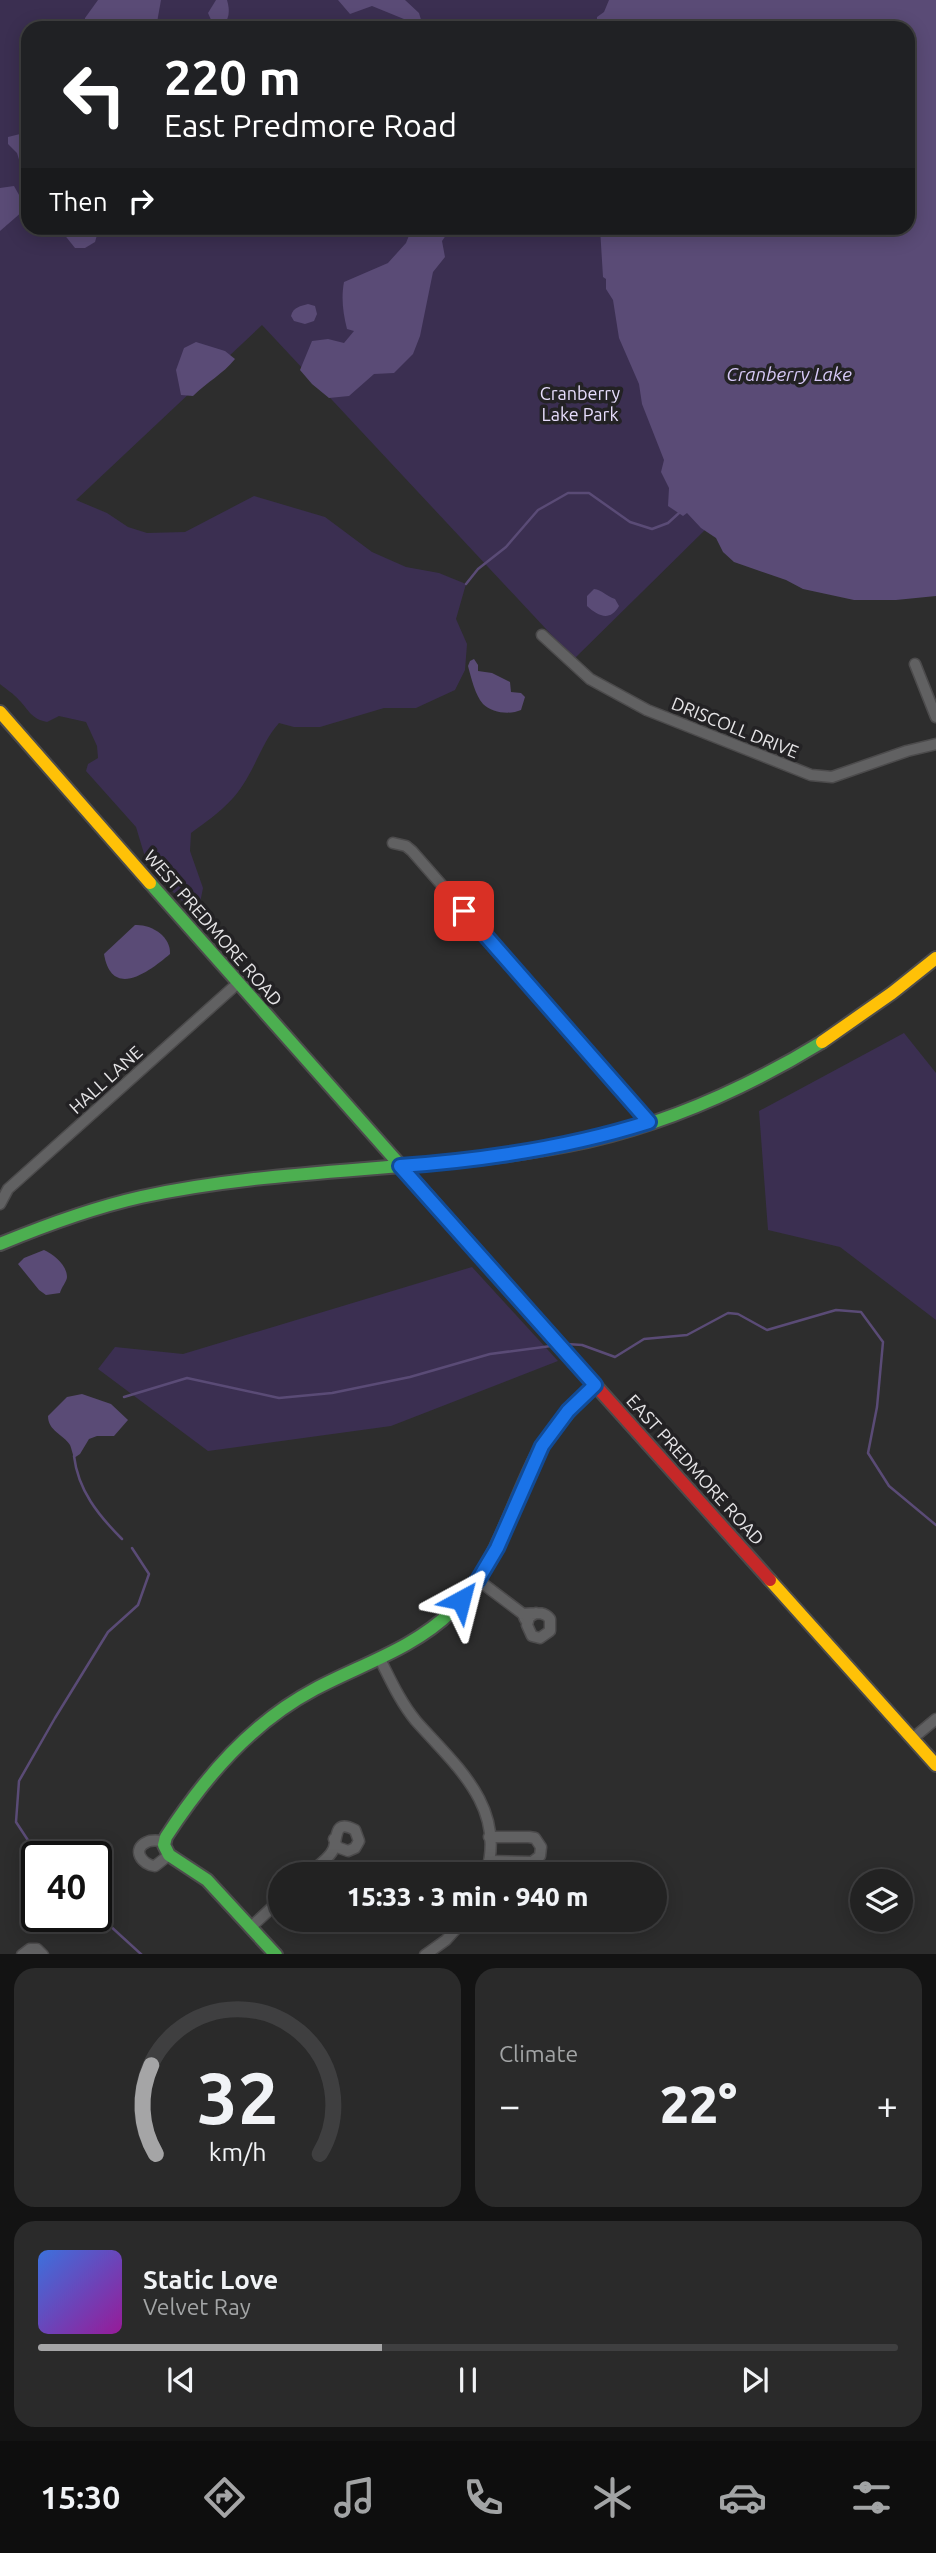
<!DOCTYPE html>
<meta charset="utf-8">
<style>
body{margin:0;font-family:Ubuntu,sans-serif;background:#2a2a2a;color:#f1f3f6;height:100vh;display:flex;flex-direction:column;font-size:26px;white-space:nowrap}
*{box-sizing:border-box;margin:0}
p{font-size:23px;color:#a2a4a5}
.icon{flex:none;width:38px;height:38px;fill:none;stroke:currentColor;stroke-width:2;stroke-linecap:round;stroke-linejoin:round}
.map{position:relative;height:1954px;overflow:hidden}
.panel{display:flex;flex-direction:column;gap:14px;padding:14px;background:#131313;flex:1}
.panel>*{flex:none}
.guide{position:absolute;left:21px;top:21px;width:894px;height:214px;border-radius:21px;box-shadow:0 4px 18px #0003,0 0 0 2px #3f3f40;background:#202124;color:#fff;overflow:hidden}
.controls{position:absolute;left:850px;top:1869px;display:grid;gap:14px}
.controls a{display:grid;place-items:center;width:63px;height:63px;border-radius:50%;background:#222;box-shadow:0 4px 18px #0003,0 0 0 2px #3f3f40;font-size:35px}
.speed{position:absolute;left:21px;top:1841px;display:flex;gap:14px;font-size:35px;font-weight:700;text-align:center}
.speed>*{display:grid;place-content:center;width:91px;height:91px;border-radius:50%;background:#222;box-shadow:0 4px 18px #0003,0 0 0 2px #3f3f40;line-height:1}
.speed .limit{border:4px solid #111;border-radius:10px;background:#fff;color:#111}
.pin{position:absolute;display:grid;place-items:center;width:60px;height:60px;color:#fff;margin:-30px;border-radius:14px;box-shadow:0 4px 10px #0006}
.me{position:absolute;width:77px;margin:-38px;rotate:38deg;stroke-linejoin:round;filter:drop-shadow(0 0 5px #0008)}
.turn{display:flex;align-items:center;gap:24px;height:147px;padding:0 28px;font-size:32px}
.turn .icon{width:91px;height:91px;stroke-width:2.5}
.turn b{display:block;font-size:49px;line-height:60px}
.then{display:flex;align-items:center;height:66px;padding:0 28px;background:#0003;gap:14px;font-size:26px}
.big{font-size:52px;font-weight:800;line-height:1.1}
.panel .widget{flex:1;display:flex;flex-direction:column;justify-content:center;gap:10px;min-width:0;padding:0 24px;border-radius:21px;background:#2a2a2a}
.panel .dial{align-items:center;gap:0}
.dial svg{height:182px;overflow:visible;fill:none;stroke:#3f3f40;stroke-width:7;stroke-linecap:round;text-anchor:middle}
.dial text{fill:#f1f3f6;stroke:none}
.song{display:flex;align-items:center;gap:21px}
.cover{width:84px;height:84px;border-radius:10px;background:linear-gradient(135deg,hsl(220 70% 55%),hsl(300 70% 35%))}
.played{height:7px;border-radius:4px;background:linear-gradient(90deg,#a5a5a6 40%,#3f3f40 40%)}
.keys{display:flex;justify-content:space-around;direction:ltr}
.heat{display:flex;justify-content:space-between;align-items:center;font-size:38px;direction:ltr}
.panel .tiles{flex:1;display:grid;gap:14px;grid-template-columns:1fr 1fr}
.widget:last-child{grid-column:span 2}
.trip{position:absolute;left:268px;top:1862px;width:399px;height:70px;border-radius:35px;background:#222;box-shadow:0 4px 18px #0003,0 0 0 2px #3f3f40;font-weight:800;line-height:70px;text-align:center}
.menu{display:flex;height:112px;justify-content:space-around;align-items:center;background:#0e0e0e;color:#a2a4a5}
.menu .icon{width:49px;height:49px}
.menu .current{color:#a5a5a6}
.menu b{font-size:32px;color:#f1f3f6}
.map>svg:first-child{display:block}
.green{fill:#3b2f51}
.water{fill:#5a4b76}
.lines{fill:none;stroke-linecap:round;stroke-linejoin:round}
.stream{stroke:#5a4b76;stroke-width:2.5}
.street-casing{stroke:#4c4b4c;stroke-width:13}
.fast-casing{stroke:#4c4b4c;stroke-width:16}
.slow-casing{stroke:#4c4b4c;stroke-width:16}
.jam-casing{stroke:#4c4b4c;stroke-width:16}
.street{stroke:#616162;stroke-width:10}
.fast{stroke:#4caf50;stroke-width:12}
.slow{stroke:#ffc107;stroke-width:12}
.jam{stroke:#c62828;stroke-width:12}
.route-casing{stroke:#114b97;stroke-width:18}
.route{stroke:#1a73e8;stroke-width:12}
.labels{text-anchor:middle;stroke-width:7;stroke-linejoin:round;paint-order:stroke}
.park-label{font-size:18px;fill:#e7ddfc;stroke:#232224}
.street-label{font-size:18px;fill:#e6e5e7;stroke:#232224}
.water-label{font-size:19px;font-style:italic;fill:#d7c9f7;stroke:#232224}
</style>
<div class="map">
<svg width="936" height="1955" viewBox="0 0 936 1955">
<rect width="100%" height="100%" fill="#2d2d2d"/>
<g class="green">
<path d="M 0,0 L 636,0 L 597,28 L 28,28 L 28,228 L 693,228 L 843,394 L 574,659 L 262,325 L 76,500 L 107,513 L 128,527 L 147,533 L 185,532 L 254,496 L 325,517 L 372,552 L 406,567 L 439,573 L 466,584 L 456,619 L 467,644 L 465,670 L 455,690 L 416,708 L 384,708 L 320,727 L 294,727 L 279,723 C 264,740 258,760 246,780 C 232,804 213,817 191,833 L 190,851 L 203,888 L 199,908 L 187,906 L 148,867 L 136,827 L 86,771 L 88,764 L 98,758 L 97,746 L 86,722 L 59,716 L 47,722 C 31,719 29,710 19,700 C 14,694 6,689 0,684 Z"/>
<polygon points="904,1033 936,1073 936,1320 840,1247 768,1230 759,1111"/>
<polygon points="472,1267 558,1361 391,1426 208,1451 98,1369 115,1347 183,1354"/>
</g>
<g class="water">
<polygon points="98,0 161,0 156,28 85,28 85,18"/>
<path d="M 216,0 L 227,0 C 230,10 230,20 221,27 L 212,22 L 208,13 Z"/>
<polygon points="338,0 405,0 419,13 422,23 421,26 372,6 350,14"/>
<polygon points="609,0 936,0 936,596 896,600 854,600 803,589 786,580 734,562 723,552 716,538 701,528 687,513 683,516 668,506 669,488 661,472 664,460 642,404 639,384 619,338 613,300 606,289 606,279 603,277 600,228 908,228 908,28 589,28 592,21 597,21 597,17 604,12"/>
<polygon points="28,132 28,189 17,153 8,144 8,137"/>
<polygon points="14,186 23,202 23,211 0,231 0,188"/>
<polygon points="59,228 99,228 95,242 85,248 75,248"/>
<path d="M 412,228 L 451,228 L 442,241 L 445,257 L 433,272 L 420,336 L 413,354 L 394,373 L 374,374 L 349,396 L 329,398 L 312,384 L 300,370 L 312,341 L 328,339 L 344,343 L 354,331 L 347,329 C 343,313 341,298 344,282 L 388,263 L 406,243 Z"/>
<path d="M 308,304 L 315,306 L 317,314 L 314,321 L 305,324 L 294,321 L 291,316 C 293,307 301,306 308,304 Z"/>
<path d="M 196,342 L 225,351 L 235,359 C 223,374 207,382 193,396 L 181,395 L 176,370 L 184,348 Z"/>
<path d="M 594,589 C 602,590 606,596 615,599 L 619,606 C 610,622 598,616 587,606 L 587,596 Z"/>
<path d="M 474,659 L 478,665 L 478,671 L 492,673 L 510,682 L 511,692 L 521,693 L 525,697 L 521,710 C 510,715 492,713 483,704 C 475,695 471,677 468,666 L 470,661 Z"/>
<path d="M 135,925 C 151,924 171,936 170,954 C 151,970 112,1001 104,954 Z"/>
<path d="M 44,1250 C 53,1254 67,1265 67,1277 C 67,1281 61,1288 60,1293 L 46,1295 L 39,1290 L 18,1264 L 24,1258 Z"/>
<path d="M 82,1394 L 111,1404 L 128,1420 L 114,1436 L 97,1436 L 89,1439 L 80,1454 L 74,1458 C 73,1455 71,1447 70,1445 C 63,1434 48,1431 48,1416 L 67,1397 Z"/>
</g>
<g class="lines">
<g class="stream">
<polyline points="466,584 478,569 506,547 538,510 568,493 589,493 630,522 652,529 668,523 679,513"/>
<polyline points="567,1344 582,1345 615,1357 644,1339 687,1335 728,1313 738,1314 767,1330 836,1310 861,1312 883,1342 877,1407 868,1453 889,1486 936,1525"/>
<polyline points="124,1397 187,1378 279,1398 332,1393 410,1377 490,1354 551,1346"/>
<path d="M 74,1456 C 78,1490 98,1515 122,1539"/>
<polyline points="39,1857 16,1822 19,1781 55,1718 108,1632 138,1605 149,1574 132,1548"/>
<polyline points="96,1913 142,1955"/>
</g>
<defs>
<g id="street">
<polyline points="542,635 590,679 647,710 811,775 832,777 907,751 936,744"/>
<polyline points="915,664 936,717"/>
<polyline points="393,843 406,846 412,851 649,1122"/>
<polyline points="0,1204 8,1189 238,983"/>
<polyline points="478,1580 523,1614 525,1619"/>
<path d="M 523,1614 C 534,1614 543,1610 550,1619 L 550,1631 L 540,1638 L 532,1636 L 527,1625 L 529,1617 L 536,1613"/>
<path d="M 381,1661 C 391,1681 401,1703 416,1721 C 455,1765 507,1807 486,1874"/>
<polyline points="912,1739 936,1719"/>
<path d="M 165,1841 C 159,1841 152,1839 147,1842 C 131,1849 142,1865 155,1866 L 169,1855"/>
<polyline points="489,1861 532,1862 540,1856 541,1847 535,1838 529,1837 489,1837"/>
<path d="M 308,1874 C 315,1868 329,1859 333,1850 C 338,1839 333,1818 355,1830 L 359,1841 L 355,1848 L 348,1851 L 337,1847 L 334,1839"/>
<polyline points="251,1927 280,1900"/>
<polyline points="22,1955 30,1949 37,1949 43,1955"/>
<polyline points="425,1955 446,1940 464,1920"/>
</g>
<g id="fast">
<polyline points="150,883 596,1386"/>
<path d="M 0,1244 C 46,1225 92,1208 141,1197 C 288,1165 441,1173 588,1141 C 671,1122 750,1086 822,1042"/>
<path d="M 276,1955 L 207,1880 L 169,1855 L 164,1845 L 166,1837 C 205,1777 251,1723 315,1689 C 362,1664 413,1649 452,1611 C 497,1566 508,1513 535,1459 C 550,1430 571,1407 595,1385"/>
</g>
<g id="slow">
<polyline points="0,712 150,883"/>
<polyline points="822,1042 892,993 936,958"/>
<polyline points="770,1580 936,1765"/>
</g>
<polyline id="jam" points="596,1386 770,1580"/>
</defs>
<use href="#street" class="street-casing"/>
<use href="#fast" class="fast-casing"/>
<use href="#slow" class="slow-casing"/>
<use href="#jam" class="jam-casing"/>
<use href="#street" class="street"/>
<use href="#fast" class="fast"/>
<use href="#slow" class="slow"/>
<use href="#jam" class="jam"/>
</g>
<g class="lines">
<defs>
<path id="route" d="M 461,1600 L 478,1580 L 497,1548 L 542,1446 L 568,1411 L 595,1385 L 400,1166 C 485,1160 567,1148 649,1122 L 464,911"/>
</defs>
<use href="#route" class="route-casing"/>
<use href="#route" class="route"/>
</g>
<g class="labels">
<g class="park-label">
<text x="580" y="400">Cranberry<tspan x="580" dy="21">Lake Park</tspan></text>
</g>
<g class="street-label">
<text transform="translate(735 728) rotate(22)" y="6">DRISCOLL DRIVE</text>
<text transform="translate(213 928) rotate(49)" y="6">WEST PREDMORE ROAD</text>
<text transform="translate(106 1080) rotate(-42)" y="6">HALL LANE</text>
<text transform="translate(695 1470) rotate(48)" y="6">EAST PREDMORE ROAD</text>
</g>
<g class="water-label">
<text x="789" y="381">Cranberry Lake</text>
</g>
</g>
</svg>
<div class="controls">
<a><svg class="icon" aria-label="layers" viewBox="0 0 24 24"><path d="M12 4l9 5-9 5-9-5zM3 14l9 5 9-5"/></svg></a>
</div>
<div class="speed"><div class="limit">40</div></div>
<div class="pin" style="left:464px;top:911px;background:#d93025"><svg class="icon" aria-label="arrive" viewBox="0 0 24 24"><path d="M6 21V4h12l-3 4 3 4H6"/></svg></div>
<svg class="me" style="left:461px;top:1600px" viewBox="-20 -20 40 40"><path d="M0-17L14 15 0 8-14 15z" fill="#1a73e8" stroke="#fff" stroke-width="4"/></svg>
<div class="trip">15:33 · 3 min · 940 m</div>
<div class="guide">
<div class="turn"><svg class="icon" aria-label="left" viewBox="0 0 24 24"><path d="M17 20v-9H6M10 6l-5 5 5 5"/></svg><div><b>220 m</b>East Predmore Road</div></div>
<div class="then">Then<svg class="icon" aria-label="right" viewBox="0 0 24 24"><path d="M7 20v-9h11M14 6l5 5-5 5"/></svg></div>
</div>
</div>
<section class="panel">
<div class="tiles">
<div class="widget dial"><svg viewBox="0 0 100 80">
<path d="M14 69A42 42 0 1 1 86 69"/>
<path d="M14 69A42 42 0 0 1 12 30" stroke="#a5a5a6"/>
<text x="50" y="56" font-size="32" font-weight="700">32</text>
<text x="50" y="72" font-size="11">km/h</text>
</svg></div>
<div class="widget"><p>Climate</p>
<div class="heat"><a>−</a><b class="big">22°</b><a>+</a></div>
</div>
<div class="widget">
<div class="song"><i class="cover"></i><div><b>Static Love</b><p>Velvet Ray</p></div></div>
<div class="played"></div>
<div class="keys"><svg class="icon" aria-label="previous" viewBox="0 0 24 24"><path d="M18 5L8 12l10 7zM5 5v14"/></svg><svg class="icon" aria-label="pause" viewBox="0 0 24 24"><path d="M8 5v14M16 5v14"/></svg><svg class="icon" aria-label="next" viewBox="0 0 24 24"><path d="M6 5l10 7-10 7zM19 5v14"/></svg></div>
</div>
</div>
</section>
<nav class="menu">
<b>15:30</b>
<svg class="icon current" aria-label="directions" viewBox="0 0 24 24"><path d="M12 3l9 9-9 9-9-9zM9 14v-3h6M13 9l2 2-2 2"/></svg>
<svg class="icon" aria-label="music" viewBox="0 0 24 24"><path d="M9 18V5l10-2v13"/><circle cx="6" cy="18" r="3"/><circle cx="16" cy="16" r="3"/></svg>
<svg class="icon" aria-label="phone" viewBox="0 0 24 24"><path d="M5 4h4l2 5-3 2q2 4 5 5l2-3 5 2v4C11 20 4 13 5 4z"/></svg>
<svg class="icon" aria-label="climate" viewBox="0 0 24 24"><path d="M12 3v18M4 7l16 10M4 17L20 7"/></svg>
<svg class="icon" aria-label="car" viewBox="0 0 24 24"><path d="M5 17H2v-5l4-1 3-4h7l3 4 3 1v5h-3M9 17h6M6 11h13"/><circle cx="7" cy="17" r="2"/><circle cx="17" cy="17" r="2"/></svg>
<svg class="icon" aria-label="filters" viewBox="0 0 24 24"><path d="M4 7h16M4 17h16"/><circle cx="9" cy="7" r="2"/><circle cx="15" cy="17" r="2"/></svg>
</nav>
